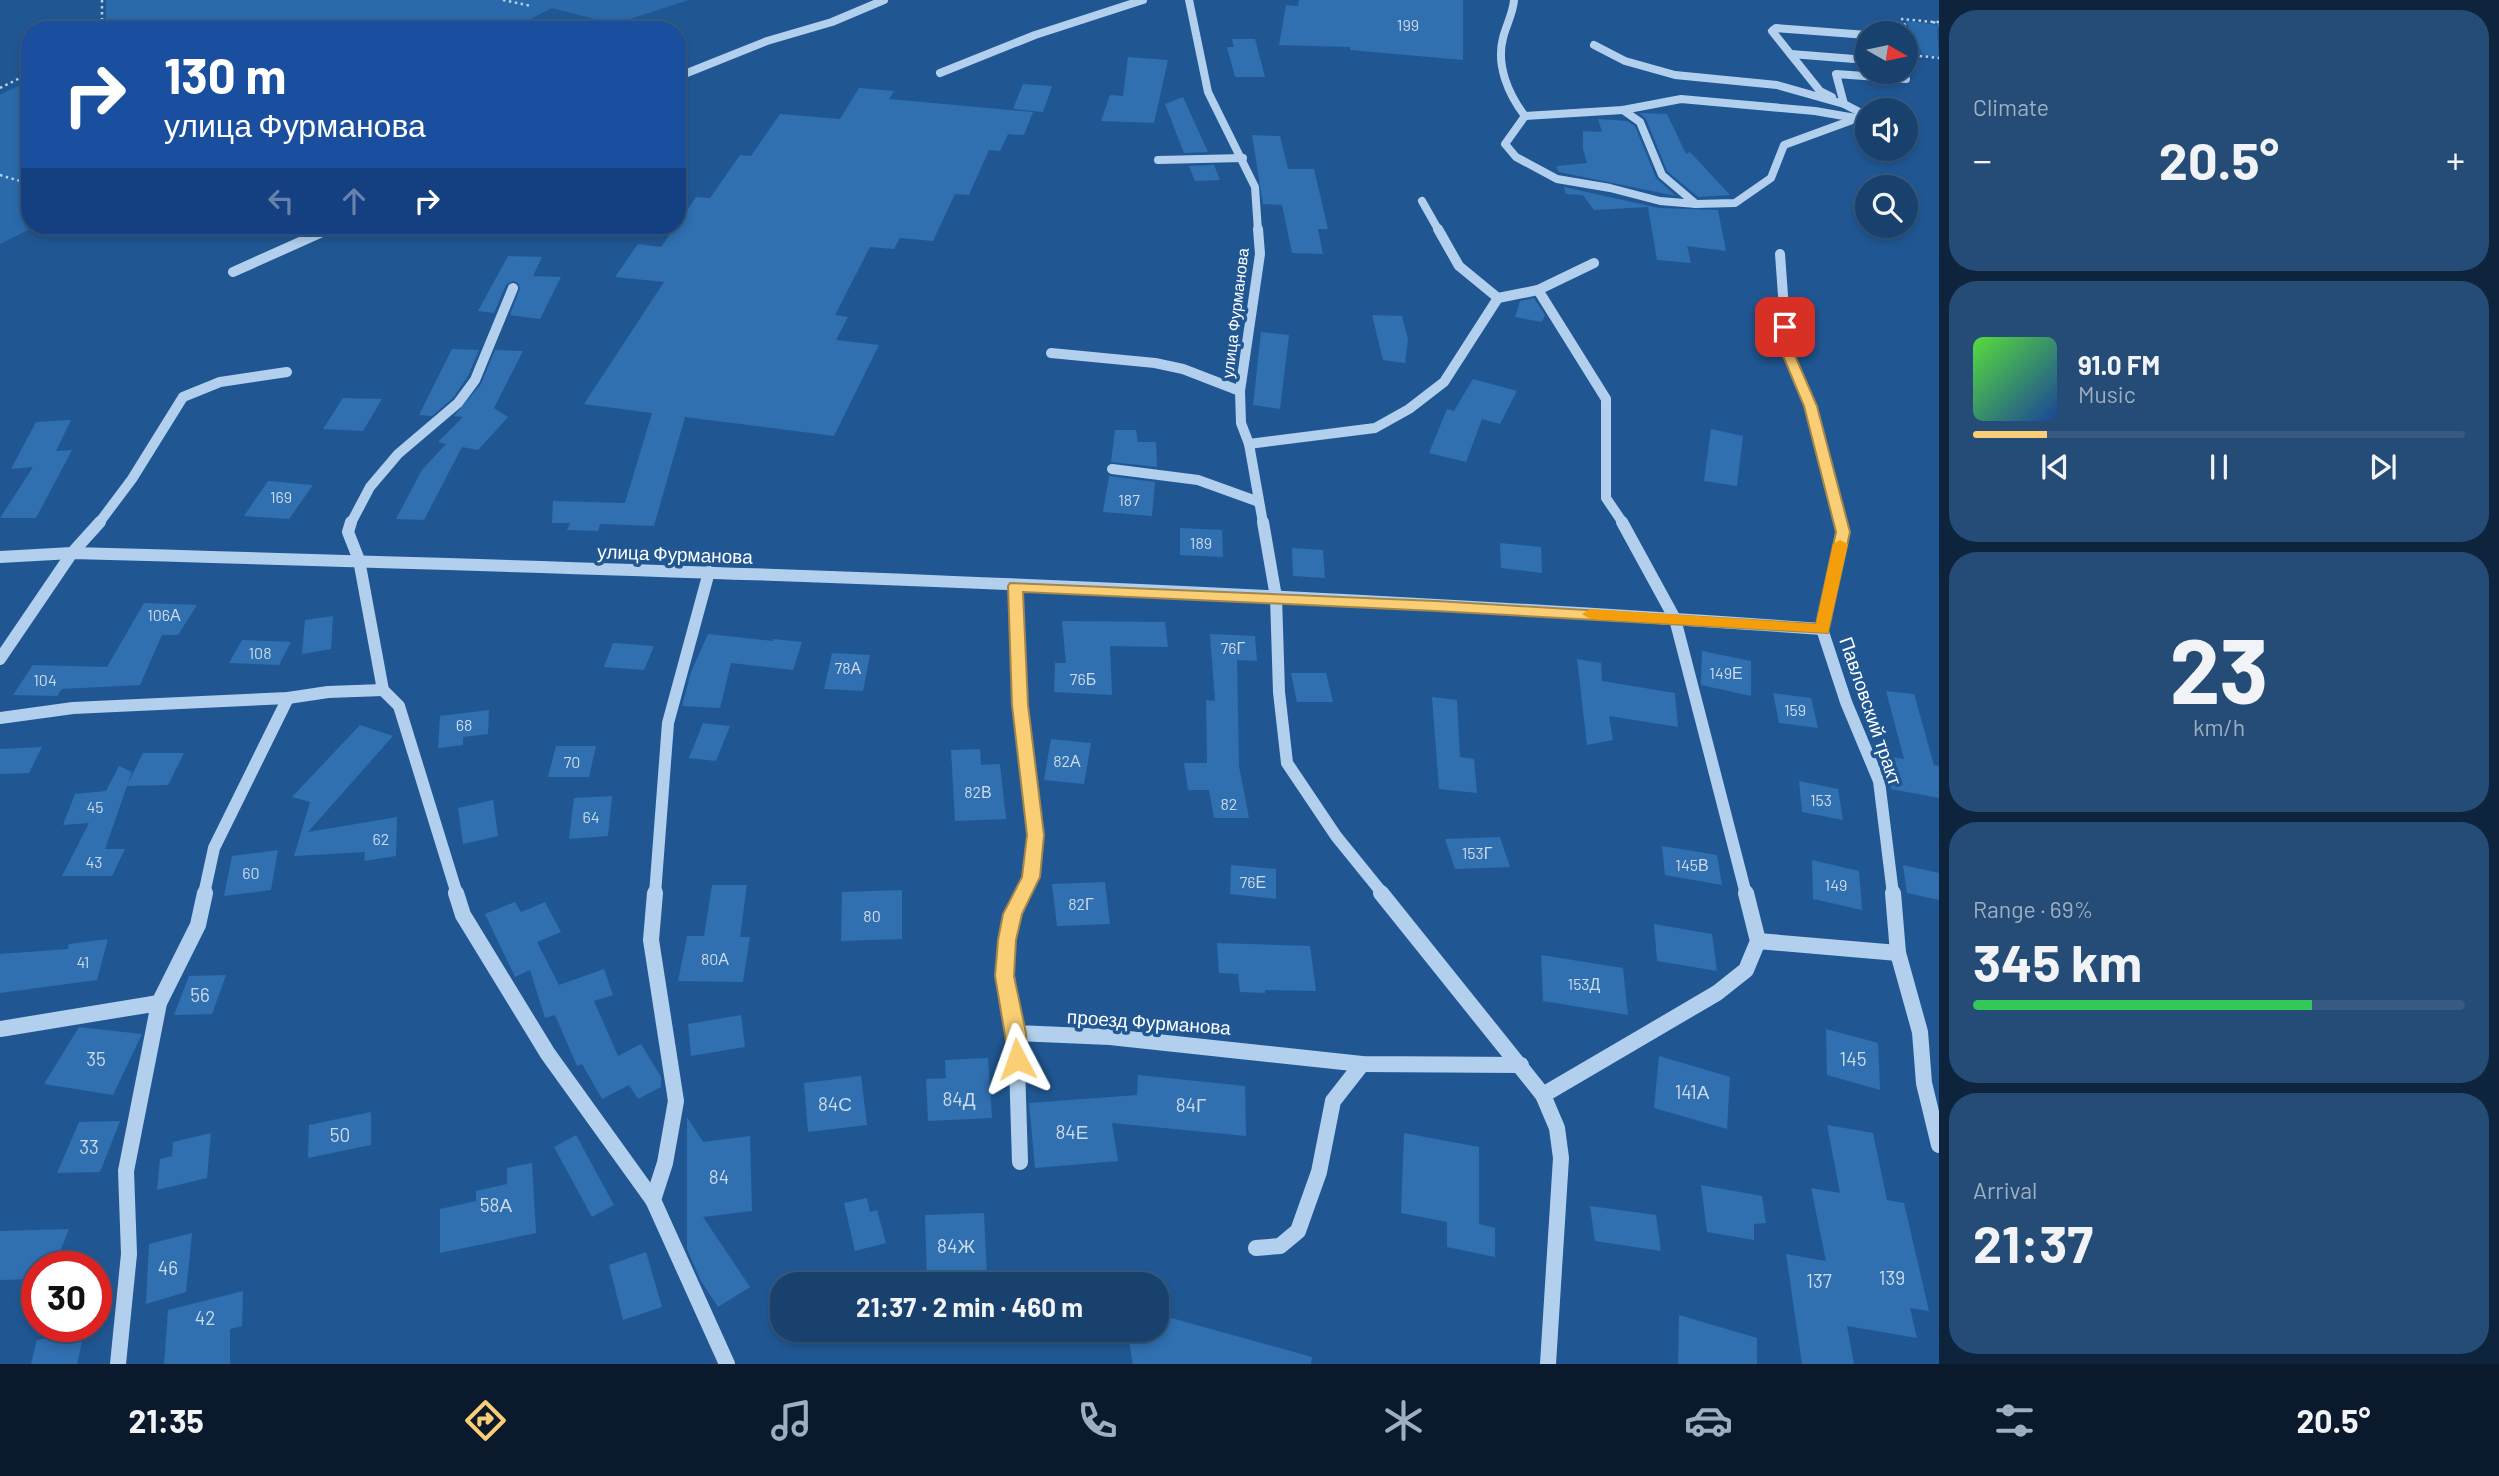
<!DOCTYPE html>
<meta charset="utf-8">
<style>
body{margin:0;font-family:Barlow,sans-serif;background:#254c76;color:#f1f3f6;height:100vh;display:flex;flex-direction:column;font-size:26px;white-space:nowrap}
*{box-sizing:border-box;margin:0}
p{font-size:23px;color:#9fafc2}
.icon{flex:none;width:38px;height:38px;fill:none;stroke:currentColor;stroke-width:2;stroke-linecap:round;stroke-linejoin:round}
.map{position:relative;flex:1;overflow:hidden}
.side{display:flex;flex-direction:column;gap:10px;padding:10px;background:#0d243c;width:560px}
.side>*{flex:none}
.guide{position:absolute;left:21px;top:21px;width:665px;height:214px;border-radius:28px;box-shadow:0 4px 10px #0003,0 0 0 2px #365a81;background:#1a4fa0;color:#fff;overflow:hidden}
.needle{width:46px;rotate:99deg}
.fabs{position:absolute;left:1855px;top:21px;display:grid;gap:14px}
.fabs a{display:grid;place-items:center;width:63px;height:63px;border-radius:50%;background:#18416e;box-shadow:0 4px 10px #0003,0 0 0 2px #365a81;font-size:35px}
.speed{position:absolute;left:21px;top:1251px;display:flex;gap:14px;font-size:35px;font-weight:700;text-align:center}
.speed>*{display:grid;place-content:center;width:91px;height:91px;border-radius:50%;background:#18416e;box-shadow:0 4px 10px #0003,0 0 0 2px #365a81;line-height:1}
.speed .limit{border:10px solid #d22;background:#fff;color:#111}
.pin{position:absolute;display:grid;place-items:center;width:60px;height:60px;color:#fff;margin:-30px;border-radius:14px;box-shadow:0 4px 10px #0006}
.me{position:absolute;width:77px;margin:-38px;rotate:356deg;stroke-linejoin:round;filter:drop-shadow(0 0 5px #0008)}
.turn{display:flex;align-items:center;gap:24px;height:147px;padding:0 28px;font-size:32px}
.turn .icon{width:91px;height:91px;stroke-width:2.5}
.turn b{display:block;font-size:49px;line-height:60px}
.lanes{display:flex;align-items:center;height:66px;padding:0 28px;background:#0003;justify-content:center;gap:35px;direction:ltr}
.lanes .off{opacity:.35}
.big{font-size:52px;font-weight:700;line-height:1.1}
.side .widget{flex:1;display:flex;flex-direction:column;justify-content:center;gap:10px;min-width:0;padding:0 24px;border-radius:28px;background:#254c76}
.side .dial{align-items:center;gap:0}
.dial b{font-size:91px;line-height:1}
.song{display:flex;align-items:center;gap:21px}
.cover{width:84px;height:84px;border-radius:10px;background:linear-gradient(135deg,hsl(110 70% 55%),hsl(220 70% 35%))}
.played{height:7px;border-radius:4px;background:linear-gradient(90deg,#face74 15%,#365a81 15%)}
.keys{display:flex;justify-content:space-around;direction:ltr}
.heat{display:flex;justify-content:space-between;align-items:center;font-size:38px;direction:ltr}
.charge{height:10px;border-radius:5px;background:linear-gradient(90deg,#34c759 69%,#365a81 0)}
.trip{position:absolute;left:770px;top:1272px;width:399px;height:70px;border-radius:28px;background:#18416e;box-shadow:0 4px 10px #0003,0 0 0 2px #365a81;font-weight:700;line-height:70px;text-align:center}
.tab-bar{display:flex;height:112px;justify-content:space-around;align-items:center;background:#0a1a2c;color:#9fafc2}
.tab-bar .icon{width:49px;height:49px}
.tab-bar .current{color:#face74}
.tab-bar b{font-size:32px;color:#f1f3f6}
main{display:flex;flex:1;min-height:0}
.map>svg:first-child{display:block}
.green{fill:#2a6aab}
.building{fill:#306fb0}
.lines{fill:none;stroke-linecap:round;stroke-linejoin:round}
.path{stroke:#b2d0ee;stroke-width:2.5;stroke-dasharray:2.5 3.5;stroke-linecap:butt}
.minor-far3{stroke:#b2d0ee;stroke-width:8}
.minor-far2{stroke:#b2d0ee;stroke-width:10}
.minor-far1{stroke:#b2d0ee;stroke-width:12}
.minor{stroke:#b2d0ee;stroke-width:16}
.route{fill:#face74;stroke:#a2864b;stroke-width:2}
.slow{fill:#f59e0b}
.labels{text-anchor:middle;stroke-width:7;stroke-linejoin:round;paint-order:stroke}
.number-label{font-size:16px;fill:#cbdbeb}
.far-street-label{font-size:16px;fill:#fff;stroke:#205793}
.street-label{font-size:19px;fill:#fff;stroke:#205793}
.near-number-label{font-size:19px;fill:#cbdbeb}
</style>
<main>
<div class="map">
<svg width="1939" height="1364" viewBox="0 0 1939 1364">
<rect width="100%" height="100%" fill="#205793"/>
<g class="green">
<polygon points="106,0 689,0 614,24 552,8 509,30 106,30"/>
<polygon points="1906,21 1939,25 1937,31 1939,57 1923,55"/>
<polygon points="30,80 30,226 36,226 0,244 0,95"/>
</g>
<g class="building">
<polygon points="1299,0 1463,0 1463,60 1350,50 1350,47 1279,45 1286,5 1298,6"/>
<polygon points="1232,39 1255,39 1265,77 1235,77 1227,47 1234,47"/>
<polygon points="1128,57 1168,60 1154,123 1101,121 1110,95 1123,96"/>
<polygon points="1023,84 1052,86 1043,112 1013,109"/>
<polygon points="859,88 894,91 889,99 1033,112 1024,135 1008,134 1000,151 989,150 969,195 955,194 933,241 900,238 894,249 870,247 835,315 848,317 836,340 879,345 834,436 685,417 654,526 600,524 598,531 567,530 570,523 552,523 553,501 625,503 652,413 584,404 664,282 615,277 638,244 661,247 696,197 710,198 740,155 751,156 780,114 840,119"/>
<polygon points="1183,97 1208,152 1184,153 1165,104"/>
<polygon points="1640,113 1667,114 1686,154 1690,152 1730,195 1698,197 1667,171 1646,119"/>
<polygon points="1598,119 1627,121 1635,126 1656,178 1676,196 1559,172 1556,166 1587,163 1583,149 1583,131 1602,132"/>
<polygon points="1252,135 1280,136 1288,169 1314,169 1328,229 1318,229 1323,254 1292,253 1282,205 1263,204"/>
<polygon points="1214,165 1220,180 1195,181 1189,166"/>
<polygon points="1564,187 1659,208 1718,210 1726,251 1687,246 1691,263 1657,260 1648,207 1594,210 1583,195 1566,194"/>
<polygon points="508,256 542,257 533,276 561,277 540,319 510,315 520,288 518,283 513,281 506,285 494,313 478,311"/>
<polygon points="1534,298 1545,315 1542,322 1515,317 1520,301"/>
<polygon points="1372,315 1402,316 1408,339 1405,363 1383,360"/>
<polygon points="1261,332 1289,335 1280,409 1253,405"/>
<polygon points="452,349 479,350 468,376 453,398 432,416 419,415"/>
<polygon points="495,350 523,351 494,408 508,417 478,450 462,447 424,520 396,519 422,470 446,444 438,442 463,417 454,416 481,384"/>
<polygon points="1473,379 1517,391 1500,424 1482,419 1466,462 1429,453 1447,409 1454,411"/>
<polygon points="343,398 382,399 363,431 323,429"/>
<polygon points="71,420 56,451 72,450 36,518 0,518 33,467 11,469 36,422"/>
<polygon points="1711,429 1743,436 1737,486 1704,481"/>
<polygon points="1115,430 1136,430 1138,442 1156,442 1157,467 1111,462"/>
<polygon points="1109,476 1155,482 1152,516 1103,512"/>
<polygon points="268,481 313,485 289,519 244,516"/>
<polygon points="1180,528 1222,530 1223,557 1180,555"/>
<polygon points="1500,543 1541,547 1542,573 1501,568"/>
<polygon points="1292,548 1323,550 1325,578 1293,576"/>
<polygon points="144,603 197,605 178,635 162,635 140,685 62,689 57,696 13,695 33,665 107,667"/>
<polygon points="333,616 331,649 302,654 305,620"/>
<polygon points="1062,621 1165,622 1168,647 1110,646 1112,695 1054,692 1055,663 1066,663"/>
<polygon points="708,634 773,641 773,639 802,642 793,670 731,663 720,708 682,706 691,672"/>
<polygon points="1210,634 1255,636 1257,661 1237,660 1239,766 1249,818 1214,818 1209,790 1188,790 1184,763 1207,763 1206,700 1215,701"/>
<polygon points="242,640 291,642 279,665 229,663"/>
<polygon points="613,643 654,646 644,670 604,667"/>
<polygon points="1702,651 1751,661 1751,696 1701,685"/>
<polygon points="832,653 870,655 863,691 824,689"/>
<polygon points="1577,659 1601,663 1602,681 1675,693 1678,727 1609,716 1613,740 1587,745"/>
<polygon points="1291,673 1326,673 1333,702 1297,702"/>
<polygon points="1886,691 1914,694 1934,765 1939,766 1939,798 1891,789 1886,756 1904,759"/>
<polygon points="1773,693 1811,698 1818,728 1779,723"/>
<polygon points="1432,697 1457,700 1460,757 1474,759 1477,793 1439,789"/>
<polygon points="489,710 488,734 463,737 463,745 438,748 440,716"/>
<polygon points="703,723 730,726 716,761 689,758"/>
<polygon points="360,725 393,736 308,832 397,817 396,856 364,861 365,852 294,856 310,802 292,797"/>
<polygon points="1051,739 1091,743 1084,784 1044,780"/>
<polygon points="556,746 596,746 589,777 548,777"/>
<polygon points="42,747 29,773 0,774 0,749"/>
<polygon points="980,749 981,765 1000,764 1006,819 955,821 951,750"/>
<polygon points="143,753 184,753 168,785 127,786 105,849 125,849 112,876 62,876 89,823 63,825 75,794 106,791 119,766 132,772 127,785"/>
<polygon points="1799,781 1838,789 1843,820 1802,812"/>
<polygon points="612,796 608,836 569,839 574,798"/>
<polygon points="493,800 498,836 463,844 458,808"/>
<polygon points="1500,837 1510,867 1455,869 1445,839"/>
<polygon points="1662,846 1717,855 1722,885 1665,875"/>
<polygon points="278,850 271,890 224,896 232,856"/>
<polygon points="1812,860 1859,871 1862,910 1813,899"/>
<polygon points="1231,865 1276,869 1276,899 1230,894"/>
<polygon points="1903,865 1939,873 1939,900 1907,893"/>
<polygon points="1105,882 1110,924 1057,926 1052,884"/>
<polygon points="712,885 747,885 740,937 750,937 743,982 678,981 687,936 704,936"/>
<polygon points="902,890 902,939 841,941 842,892"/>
<polygon points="515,902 521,912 545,902 561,932 537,942 559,985 604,969 613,995 594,1001 618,1056 641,1044 661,1077 661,1087 638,1099 629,1085 602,1099 582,1064 577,1066 555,1015 545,1018 530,970 515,977 485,914"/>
<polygon points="1654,924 1712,934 1717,971 1657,961"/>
<polygon points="108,939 97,980 0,993 0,954 68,949 69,944"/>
<polygon points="1217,943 1310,946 1316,991 1265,990 1265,993 1240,992 1238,974 1219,973"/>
<polygon points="1541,955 1623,968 1628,1015 1543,1001"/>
<polygon points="226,975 212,1014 174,1015 189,976"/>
<polygon points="741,1015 745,1047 691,1056 688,1024"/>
<polygon points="79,1027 142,1034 113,1095 44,1084"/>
<polygon points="1826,1029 1878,1043 1880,1090 1827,1075"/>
<polygon points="1659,1056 1730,1077 1727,1129 1654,1108"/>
<polygon points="988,1058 992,1118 928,1121 926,1079 946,1078 945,1060"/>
<polygon points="1138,1075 1245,1086 1246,1136 1112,1123 1118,1161 1035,1168 1029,1103 1137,1095"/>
<polygon points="861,1076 867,1125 808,1132 804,1083"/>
<polygon points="371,1112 371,1145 308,1158 309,1125"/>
<polygon points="687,1117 703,1142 750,1136 752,1211 703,1217 750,1287 718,1307 701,1281 687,1249"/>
<polygon points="120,1121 100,1172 57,1173 79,1122"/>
<polygon points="1827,1125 1873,1133 1887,1200 1904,1203 1929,1311 1910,1308 1917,1338 1847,1326 1854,1364 1802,1364 1786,1254 1826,1261 1811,1188 1840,1193"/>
<polygon points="211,1133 207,1178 157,1190 160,1159 172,1156 173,1142"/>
<polygon points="1404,1133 1479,1147 1479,1224 1495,1228 1495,1257 1447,1247 1447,1222 1401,1213"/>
<polygon points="576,1135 614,1205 592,1217 554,1147"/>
<polygon points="532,1163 536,1233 440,1253 440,1209 476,1201 476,1191 507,1184 507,1168"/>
<polygon points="1701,1185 1762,1196 1766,1223 1754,1224 1754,1240 1707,1232"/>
<polygon points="867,1198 870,1212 877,1210 886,1243 855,1251 844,1203"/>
<polygon points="1590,1206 1656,1215 1661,1251 1595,1241"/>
<polygon points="984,1213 987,1278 927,1281 925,1215"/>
<polygon points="69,1229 54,1267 37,1267 37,1279 0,1280 0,1231"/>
<polygon points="192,1233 186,1292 146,1304 149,1244"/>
<polygon points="646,1252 662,1307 623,1320 609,1265"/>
<polygon points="243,1291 242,1326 230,1329 230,1364 164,1364 168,1310"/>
<polygon points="1157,1314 1312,1357 1311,1364 1133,1364 1127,1330 1157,1330"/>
<polygon points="1679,1315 1757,1338 1757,1364 1678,1364"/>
<polygon points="84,1332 77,1364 31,1364 37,1340"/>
</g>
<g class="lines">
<g class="path">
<polyline points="102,0 102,30"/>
<polyline points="503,0 531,6"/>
<polyline points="1933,22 1902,19 1920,56 1939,58"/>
<polyline points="1939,22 1933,22 1939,24"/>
<polyline points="0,88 30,73"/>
<polyline points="0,175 30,184"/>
</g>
<g class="minor-far3">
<polyline points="1189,0 1208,92 1255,187 1258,231"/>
<path d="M 1514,0 C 1513,14 1506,25 1503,38 C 1496,65 1508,94 1525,116"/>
<polyline points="1594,45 1625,61 1675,75 1777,85 1844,104"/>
<polyline points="1791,54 1867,60"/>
<polyline points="940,73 1035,35 1143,0"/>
<polyline points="677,77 767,41 832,22 884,0"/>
<polyline points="1832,97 1820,91 1772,31 1776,28 1867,35"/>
<polyline points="1623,110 1640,122 1662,175 1696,204"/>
<polyline points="1525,116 1505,144 1516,157 1557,179 1610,188 1660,201 1696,204 1735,203 1771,178 1784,145 1855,119"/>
<polyline points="1525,116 1623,110 1681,99 1815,111 1867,120"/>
<polyline points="1867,116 1844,104 1836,74 1906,79"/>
<polyline points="1158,160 1243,158"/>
<polyline points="1422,201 1439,231"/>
<polyline points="325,231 337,226"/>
</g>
<g class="minor-far2">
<polyline points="1258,229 1260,254 1240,391 1241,423 1249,444 1263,523"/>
<polyline points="1438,229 1459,266 1498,298"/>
<polyline points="1780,254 1787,351 1810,406 1841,523"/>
<polyline points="1594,263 1538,290 1606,399 1606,498 1623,523"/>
<polyline points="233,272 329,229"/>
<polyline points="1051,353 1155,363 1183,369 1240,391"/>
<polyline points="1249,444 1375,428 1409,409 1444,382 1498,298 1538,290"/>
<polyline points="1112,469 1198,480 1259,502"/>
<polyline points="99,523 132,479 183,397 220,382 287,372"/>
<polyline points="351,523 370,487 398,454 458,403 475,380 513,288"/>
</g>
<g class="minor-far1">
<polyline points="351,522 348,532 359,560 383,690 399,706 457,894"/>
<polyline points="1263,522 1276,597 1279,692 1287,763 1336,836 1383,894"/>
<polyline points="1622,522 1675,619 1746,894"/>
<polyline points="1840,522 1843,532 1822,629 1846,702 1879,781 1893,894"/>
<polyline points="0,557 72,553 100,522"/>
<path d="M 1015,586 C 1017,625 1017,665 1020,704 C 1025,765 1051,837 1022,894"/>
<path d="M 0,659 L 72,553 C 655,569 1240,588 1822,629"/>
<polyline points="0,718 73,708 288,698 328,692 383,690"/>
<polyline points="204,894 214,848 288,698"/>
<polyline points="655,894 668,723 709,572"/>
</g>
<g class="minor">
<polyline points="456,893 463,915 548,1054 653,1200 727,1364"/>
<path d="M 1023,893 C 998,941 1006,981 1016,1033 L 1110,1037 L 1362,1064 L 1521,1065"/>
<polyline points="1381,893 1543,1095 1557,1128 1561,1158 1548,1364"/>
<polyline points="1893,893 1898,953 1920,1032 1924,1083 1939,1145"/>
<polyline points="1758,941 1898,953"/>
<polyline points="0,1029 159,1003"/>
<polyline points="1016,1033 1020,1162"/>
<polyline points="1543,1095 1717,993 1746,970 1758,941 1746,893"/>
<polyline points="653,1200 665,1163 676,1101 651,940 655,893"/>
<polyline points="1256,1248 1280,1246 1298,1231 1319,1172 1333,1101 1362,1064"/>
<polyline points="118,1364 129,1254 126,1171 159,1003 198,925 205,893"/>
</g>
</g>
<polygon class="route" points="1785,323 1791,327 1793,351 1817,406 1850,532 1828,633 1436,611 1023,592 1028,705 1044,835 1040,877 1022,914 1016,940 1014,976 1026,1033 1027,1059 1024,1065 1017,1067 1010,1065 995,976 998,940 1003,914 1022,877 1027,835 1012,705 1008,586 1010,583 1436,601 1816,624 1836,532 1804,406 1781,351 1779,327"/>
<polygon class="slow" points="1840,540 1848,544 1828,633 1590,619 1582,614 1590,609 1816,624 1833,544"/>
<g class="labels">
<g class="number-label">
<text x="1408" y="31">199</text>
<text x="281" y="503">169</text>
<text x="1129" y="506">187</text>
<text x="1201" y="549">189</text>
<text x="164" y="621">106А</text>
<text x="1233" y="654">76Г</text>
<text x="260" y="659">108</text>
<text x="848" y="674">78А</text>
<text x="1726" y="679">149Е</text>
<text x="1083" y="685">76Б</text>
<text x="45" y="686">104</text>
<text x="1795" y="716">159</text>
<text x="464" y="731">68</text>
<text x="1067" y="767">82А</text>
<text x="572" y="768">70</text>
<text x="978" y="798">82В</text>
<text x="1821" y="806">153</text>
<text x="1229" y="810">82</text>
<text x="95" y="813">45</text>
<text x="591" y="823">64</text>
<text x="381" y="845">62</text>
<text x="1477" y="859">153Г</text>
<text x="94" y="868">43</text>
<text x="1692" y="871">145В</text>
<text x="251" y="879">60</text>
<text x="1253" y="888">76Е</text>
<text x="1836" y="891">149</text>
<text x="1081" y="910">82Г</text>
<text x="872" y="922">80</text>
<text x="715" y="965">80А</text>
<text x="83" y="968">41</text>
<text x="1584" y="990">153Д</text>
</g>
<g class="far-street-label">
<text transform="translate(1235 313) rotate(-83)" y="6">улица Фурманова</text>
</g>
<g class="street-label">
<text transform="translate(675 554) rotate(2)" y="7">улица Фурманова</text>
<text transform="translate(1871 711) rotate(71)" y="7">Павловский тракт</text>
<text transform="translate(1149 1022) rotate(4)" y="7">проезд Фурманова</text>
</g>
<g class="near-number-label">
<text x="200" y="1002">56</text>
<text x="96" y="1066">35</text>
<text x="1853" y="1066">145</text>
<text x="1692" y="1099">141А</text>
<text x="959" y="1106">84Д</text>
<text x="835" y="1111">84С</text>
<text x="1191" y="1112">84Г</text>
<text x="1072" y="1139">84Е</text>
<text x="340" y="1142">50</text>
<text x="89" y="1154">33</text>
<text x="719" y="1184">84</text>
<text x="496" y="1212">58А</text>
<text x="956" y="1253">84Ж</text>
<text x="168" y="1275">46</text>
<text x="1892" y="1285">139</text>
<text x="1819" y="1288">137</text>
<text x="205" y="1325">42</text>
</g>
</g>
</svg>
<div class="fabs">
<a><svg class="needle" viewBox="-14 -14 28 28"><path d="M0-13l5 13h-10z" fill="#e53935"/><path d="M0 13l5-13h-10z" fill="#9fafc2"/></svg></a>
<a><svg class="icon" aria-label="sound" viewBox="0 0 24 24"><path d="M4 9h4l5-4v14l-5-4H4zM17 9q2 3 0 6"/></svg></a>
<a><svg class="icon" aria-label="search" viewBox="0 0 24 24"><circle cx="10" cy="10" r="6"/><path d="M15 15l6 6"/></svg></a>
</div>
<div class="speed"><div class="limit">30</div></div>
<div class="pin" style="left:1785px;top:327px;background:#d93025"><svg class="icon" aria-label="arrive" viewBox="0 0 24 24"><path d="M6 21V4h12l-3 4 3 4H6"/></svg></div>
<svg class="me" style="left:1017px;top:1059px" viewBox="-20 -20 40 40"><path d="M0-17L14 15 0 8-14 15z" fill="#face74" stroke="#fff" stroke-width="4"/></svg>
<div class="trip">21:37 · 2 min · 460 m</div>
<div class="guide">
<div class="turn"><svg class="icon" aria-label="right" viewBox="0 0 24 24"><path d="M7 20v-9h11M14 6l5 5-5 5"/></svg><div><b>130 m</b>улица Фурманова</div></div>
<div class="lanes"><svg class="icon off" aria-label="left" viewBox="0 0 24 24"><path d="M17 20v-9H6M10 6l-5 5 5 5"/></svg><svg class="icon off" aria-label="ahead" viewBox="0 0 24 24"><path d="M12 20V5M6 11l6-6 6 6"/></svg><svg class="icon" aria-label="right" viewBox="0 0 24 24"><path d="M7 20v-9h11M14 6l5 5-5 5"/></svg></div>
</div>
</div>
<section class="side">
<div class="widget"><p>Climate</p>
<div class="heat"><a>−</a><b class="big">20.5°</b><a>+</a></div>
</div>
<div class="widget">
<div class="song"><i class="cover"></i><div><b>91.0 FM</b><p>Music</p></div></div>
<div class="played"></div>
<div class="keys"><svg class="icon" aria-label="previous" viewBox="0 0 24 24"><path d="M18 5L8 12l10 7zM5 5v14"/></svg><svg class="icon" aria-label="pause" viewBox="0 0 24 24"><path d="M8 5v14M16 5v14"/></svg><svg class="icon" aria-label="next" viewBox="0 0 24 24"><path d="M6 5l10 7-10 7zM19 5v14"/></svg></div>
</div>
<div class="widget dial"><b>23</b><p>km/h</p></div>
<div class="widget"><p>Range · 69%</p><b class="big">345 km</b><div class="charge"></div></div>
<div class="widget"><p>Arrival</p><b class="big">21:37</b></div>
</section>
</main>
<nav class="tab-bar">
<b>21:35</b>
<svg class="icon current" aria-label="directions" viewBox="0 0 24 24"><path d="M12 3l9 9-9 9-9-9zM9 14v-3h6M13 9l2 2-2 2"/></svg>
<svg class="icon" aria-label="music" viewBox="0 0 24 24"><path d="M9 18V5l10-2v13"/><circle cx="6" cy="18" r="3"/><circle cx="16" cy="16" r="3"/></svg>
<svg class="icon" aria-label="phone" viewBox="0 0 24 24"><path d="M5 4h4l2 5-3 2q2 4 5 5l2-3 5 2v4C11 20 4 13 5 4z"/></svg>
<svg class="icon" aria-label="climate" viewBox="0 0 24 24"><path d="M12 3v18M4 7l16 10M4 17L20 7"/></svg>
<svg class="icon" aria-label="car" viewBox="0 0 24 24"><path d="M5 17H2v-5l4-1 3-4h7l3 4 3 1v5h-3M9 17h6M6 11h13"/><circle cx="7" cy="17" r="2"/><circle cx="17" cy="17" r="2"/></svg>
<svg class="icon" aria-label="filters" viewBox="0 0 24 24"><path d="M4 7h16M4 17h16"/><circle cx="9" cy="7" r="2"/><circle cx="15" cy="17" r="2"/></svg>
<b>20.5°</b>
</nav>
